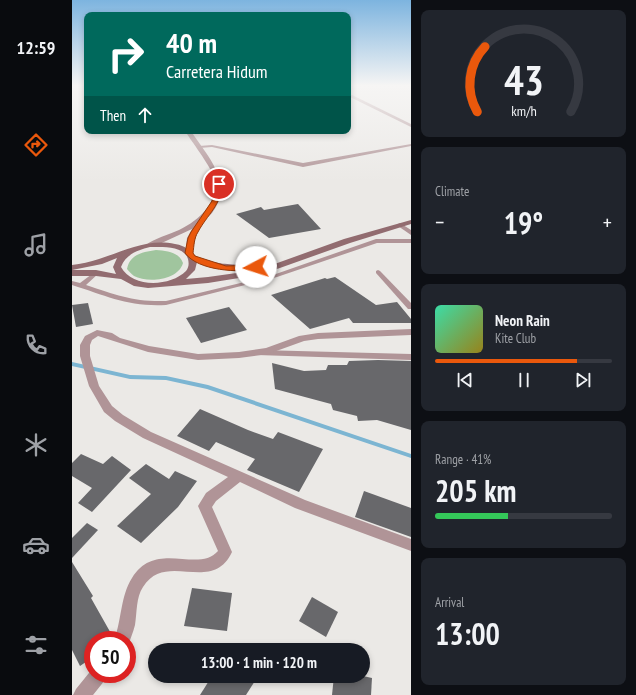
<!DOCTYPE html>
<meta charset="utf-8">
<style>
body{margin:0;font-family:"PT Sans Narrow",sans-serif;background:#20242c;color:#f1f3f6;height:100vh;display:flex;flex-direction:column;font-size:15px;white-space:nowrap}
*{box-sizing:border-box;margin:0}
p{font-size:13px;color:#9ea1a6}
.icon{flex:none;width:22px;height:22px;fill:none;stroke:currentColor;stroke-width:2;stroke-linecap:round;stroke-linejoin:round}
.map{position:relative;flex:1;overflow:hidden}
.panel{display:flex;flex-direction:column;gap:10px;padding:10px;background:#0d0f14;width:225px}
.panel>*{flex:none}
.banner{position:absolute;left:12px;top:12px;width:267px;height:122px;border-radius:8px;box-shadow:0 2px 6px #0003;background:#00695c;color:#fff;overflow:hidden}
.speed{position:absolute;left:12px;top:631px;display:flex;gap:8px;font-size:20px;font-weight:700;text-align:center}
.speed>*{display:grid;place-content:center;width:52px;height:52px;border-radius:50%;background:#171b24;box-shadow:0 2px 6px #0003;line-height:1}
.speed .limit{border:6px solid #d22;background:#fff;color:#111}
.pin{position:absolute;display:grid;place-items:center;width:34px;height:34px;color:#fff;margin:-17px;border:2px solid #fff;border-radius:50%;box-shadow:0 1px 4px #0007}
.me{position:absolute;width:44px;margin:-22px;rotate:265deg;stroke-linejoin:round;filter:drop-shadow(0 0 3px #0008)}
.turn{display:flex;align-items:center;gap:14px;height:84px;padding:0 16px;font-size:18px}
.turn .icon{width:52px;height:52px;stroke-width:2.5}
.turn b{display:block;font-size:28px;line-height:34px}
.then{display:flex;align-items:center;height:38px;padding:0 16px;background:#0003;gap:8px;font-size:15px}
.big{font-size:30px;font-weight:600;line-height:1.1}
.panel .tile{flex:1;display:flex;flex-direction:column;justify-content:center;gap:6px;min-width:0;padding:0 14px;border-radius:8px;background:#20242c}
.panel .dial{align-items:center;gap:0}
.dial svg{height:104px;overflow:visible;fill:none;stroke:#363941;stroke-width:7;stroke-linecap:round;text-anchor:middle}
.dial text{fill:#f1f3f6;stroke:none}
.song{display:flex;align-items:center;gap:12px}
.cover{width:48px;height:48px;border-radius:6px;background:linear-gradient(135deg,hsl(160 70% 55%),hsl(50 70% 35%))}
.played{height:4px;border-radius:2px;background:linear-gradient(90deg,#ea580c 80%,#363941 80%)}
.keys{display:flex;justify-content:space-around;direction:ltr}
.heat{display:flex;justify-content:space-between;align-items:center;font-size:22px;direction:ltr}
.charge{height:6px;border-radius:3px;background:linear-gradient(90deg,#34c759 41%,#363941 0)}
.trip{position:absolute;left:76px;top:643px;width:222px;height:40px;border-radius:20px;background:#171b24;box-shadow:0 2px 6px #0003;font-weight:600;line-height:40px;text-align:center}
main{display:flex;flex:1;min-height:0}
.tab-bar{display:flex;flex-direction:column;width:72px;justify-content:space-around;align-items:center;background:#090b0e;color:#9ea1a6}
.tab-bar .icon{width:28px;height:28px}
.tab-bar .selected{color:#ea580c}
.tab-bar b{font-size:18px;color:#f1f3f6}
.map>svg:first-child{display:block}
.green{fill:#a0c59e}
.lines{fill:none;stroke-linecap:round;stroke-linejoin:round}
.stream{fill:#7cb5d2;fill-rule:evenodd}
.building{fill:#68686b}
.service{fill:#b09497;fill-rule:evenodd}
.minor{fill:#b09497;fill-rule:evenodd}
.tertiary{fill:#b09497;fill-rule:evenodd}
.secondary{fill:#926c70;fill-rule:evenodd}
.route{fill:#ea580c;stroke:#983908}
</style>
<main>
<nav class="tab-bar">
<b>12:59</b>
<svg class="icon selected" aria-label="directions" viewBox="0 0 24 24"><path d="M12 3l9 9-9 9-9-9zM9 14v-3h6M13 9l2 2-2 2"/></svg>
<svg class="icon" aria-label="music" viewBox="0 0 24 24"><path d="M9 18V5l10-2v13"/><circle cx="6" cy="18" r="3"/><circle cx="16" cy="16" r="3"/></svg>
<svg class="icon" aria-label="phone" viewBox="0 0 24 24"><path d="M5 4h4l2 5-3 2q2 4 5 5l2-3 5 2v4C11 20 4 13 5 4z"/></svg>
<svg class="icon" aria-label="climate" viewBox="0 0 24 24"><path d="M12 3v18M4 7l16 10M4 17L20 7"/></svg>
<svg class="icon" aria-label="car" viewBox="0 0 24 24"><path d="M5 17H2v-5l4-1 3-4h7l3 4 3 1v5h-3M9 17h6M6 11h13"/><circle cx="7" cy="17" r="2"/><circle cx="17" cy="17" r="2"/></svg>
<svg class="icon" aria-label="filters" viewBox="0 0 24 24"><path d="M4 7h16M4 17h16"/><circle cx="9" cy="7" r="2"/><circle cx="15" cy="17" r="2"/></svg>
</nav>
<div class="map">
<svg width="339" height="695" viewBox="0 0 339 695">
<rect width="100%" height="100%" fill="#ebe9e6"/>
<path class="green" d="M 84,250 C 95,251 107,252 111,263 C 106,281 75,283 62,276 C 59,274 57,271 55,269 C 58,254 71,252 84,250 Z"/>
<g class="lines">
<polygon class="stream" points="0,362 58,375 94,376 136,385 339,454 339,458 135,389 94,380 58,379 0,366"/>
</g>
<g class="building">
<polygon points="226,204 249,229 197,238 164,214 189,207 192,210"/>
<polygon points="263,277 304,305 325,302 339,319 339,323 281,323 277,318 238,329 199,295 253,278 255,279"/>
<polygon points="16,303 21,324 4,327 0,305"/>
<polygon points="157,307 175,330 129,343 114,318"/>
<polygon points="306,360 339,361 339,430 305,420 286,421 285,416 261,410 259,404 203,389 200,363 232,371 254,370 256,365 275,365 277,361"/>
<polygon points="128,409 176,430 201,439 206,432 251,449 227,492 175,470 183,459 144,442 137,451 105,436"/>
<polygon points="9,454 31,464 40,456 59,470 20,512 6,503 20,488 0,476 0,463"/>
<polygon points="74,464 97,479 103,471 125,481 106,507 69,543 45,526 79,494 57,478"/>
<polygon points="292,491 339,508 339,537 283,517"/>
<polygon points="15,523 26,530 0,558 0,538"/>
<polygon points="0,562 21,596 19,598 41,637 41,640 21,640 21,657 8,666 0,650"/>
<polygon points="120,588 160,593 155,631 112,626"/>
<polygon points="240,597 266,612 254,637 227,621"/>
<polygon points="140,676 186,676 174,695 128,695"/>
<polygon points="262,676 291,676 300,678 299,695 260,695"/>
</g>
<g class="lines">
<g class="service">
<polygon points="276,93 339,124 339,127 276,96"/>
<polygon points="339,144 339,146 231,167 140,147 127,148 125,147 127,146 140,145 231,163"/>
<polygon points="328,223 339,230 339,235 326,226 326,224"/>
<path d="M 304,239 L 339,239 L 339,243 L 305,243 L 205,277 L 94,305 C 56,307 35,296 0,285 L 0,281 L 8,283 L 24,271 L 27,273 L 14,285 C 45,295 61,302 94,301 L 201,275 Z"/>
<polygon points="306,270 308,271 339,303 339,309 336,309 304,273 304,271"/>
<polygon points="188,350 339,354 339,360 185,355 184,353"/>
</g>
<g class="minor">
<path d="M 339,329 L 339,335 L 246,339 L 232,341 L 196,354 L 167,358 L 126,360 L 76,352 L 26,336 L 20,340 L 18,345 L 18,356 L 27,386 L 40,406 L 51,415 L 79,432 L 233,500 L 339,539 L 339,551 L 223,508 L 168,482 L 144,501 L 140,507 L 160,552 C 140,595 94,550 71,587 C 64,597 65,613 63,625 C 61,633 58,639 56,646 L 55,640 L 42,640 C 50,620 48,597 60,578 C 84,539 126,574 146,551 L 126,506 L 134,493 L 156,477 L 71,438 L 43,421 L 32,412 L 17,386 L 8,356 L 8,345 L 13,336 L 25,330 L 40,333 L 48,338 L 77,346 L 126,354 L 167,352 L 194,348 L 227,336 L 246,333 Z"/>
<polygon points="21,668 21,674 35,674 33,680 21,695 1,695 4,689"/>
</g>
<path class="tertiary" d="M 113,131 L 119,131 C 135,156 163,183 140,213 C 138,216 133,218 131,222 C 125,231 122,241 121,253 L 117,255 L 113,253 L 115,238 L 120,229 L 81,247 L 78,247 L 74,245 C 81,239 98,234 107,230 C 128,220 149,201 141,175 C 137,164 120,142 113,131 Z"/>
<path class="secondary" d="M 339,220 L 339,224 L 278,243 L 191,274 L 136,283 L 76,288 L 62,286 L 49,279 L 24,276 L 0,276 L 0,265 C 9,264 18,262 27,259 C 52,251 76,238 103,244 C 115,246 115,250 124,256 C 130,260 140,262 147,263 C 155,265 178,264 182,268 C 172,277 137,266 125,262 L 123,270 L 114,279 L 136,277 L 186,270 L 272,239 ZM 78,247 C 89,247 112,245 116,259 C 117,263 117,267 114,271 C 98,287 60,288 49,267 C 54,254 66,250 78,247 ZM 45,258 L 41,267 L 44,274 L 24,270 L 0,270 L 30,264 Z"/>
</g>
<linearGradient id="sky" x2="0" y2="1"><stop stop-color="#7db4df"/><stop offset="0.47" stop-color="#f6f5f4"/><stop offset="1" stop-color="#f6f5f4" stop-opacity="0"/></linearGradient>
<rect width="339" height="182" fill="url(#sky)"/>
<path class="route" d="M 144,182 L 150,184 C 150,204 135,215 126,232 C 122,238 122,246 121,253 L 123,256 L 154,266 L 184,265 L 187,266 L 187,269 C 167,273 126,271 113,253 L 116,238 L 119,232 L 140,201 Z"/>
</svg>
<div class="speed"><div class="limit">50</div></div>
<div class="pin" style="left:147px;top:184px;background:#d93025"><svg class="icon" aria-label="arrive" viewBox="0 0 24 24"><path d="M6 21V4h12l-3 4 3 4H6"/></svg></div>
<svg class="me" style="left:184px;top:267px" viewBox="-20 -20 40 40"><circle r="19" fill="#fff"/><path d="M0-13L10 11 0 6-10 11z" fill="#ea580c"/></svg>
<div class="trip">13:00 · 1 min · 120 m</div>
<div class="banner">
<div class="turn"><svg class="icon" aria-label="right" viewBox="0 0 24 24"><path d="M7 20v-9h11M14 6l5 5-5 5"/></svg><div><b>40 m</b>Carretera Hidum</div></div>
<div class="then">Then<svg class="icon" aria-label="ahead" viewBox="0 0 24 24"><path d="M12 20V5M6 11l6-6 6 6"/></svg></div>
</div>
</div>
<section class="panel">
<div class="tile dial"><svg viewBox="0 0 100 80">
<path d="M14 69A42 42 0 1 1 86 69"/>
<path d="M14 69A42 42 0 0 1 20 19" stroke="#ea580c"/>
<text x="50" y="56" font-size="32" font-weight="700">43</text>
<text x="50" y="72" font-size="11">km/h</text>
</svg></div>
<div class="tile"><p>Climate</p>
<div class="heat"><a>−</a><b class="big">19°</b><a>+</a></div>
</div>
<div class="tile">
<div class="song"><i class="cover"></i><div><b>Neon Rain</b><p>Kite Club</p></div></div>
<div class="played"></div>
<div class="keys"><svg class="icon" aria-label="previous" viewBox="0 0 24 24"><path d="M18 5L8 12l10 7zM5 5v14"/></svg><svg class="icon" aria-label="pause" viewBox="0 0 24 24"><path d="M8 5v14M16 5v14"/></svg><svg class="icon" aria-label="next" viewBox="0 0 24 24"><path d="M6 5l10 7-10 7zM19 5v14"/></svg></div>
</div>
<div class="tile"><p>Range · 41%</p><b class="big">205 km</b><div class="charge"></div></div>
<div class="tile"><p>Arrival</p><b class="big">13:00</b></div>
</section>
</main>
